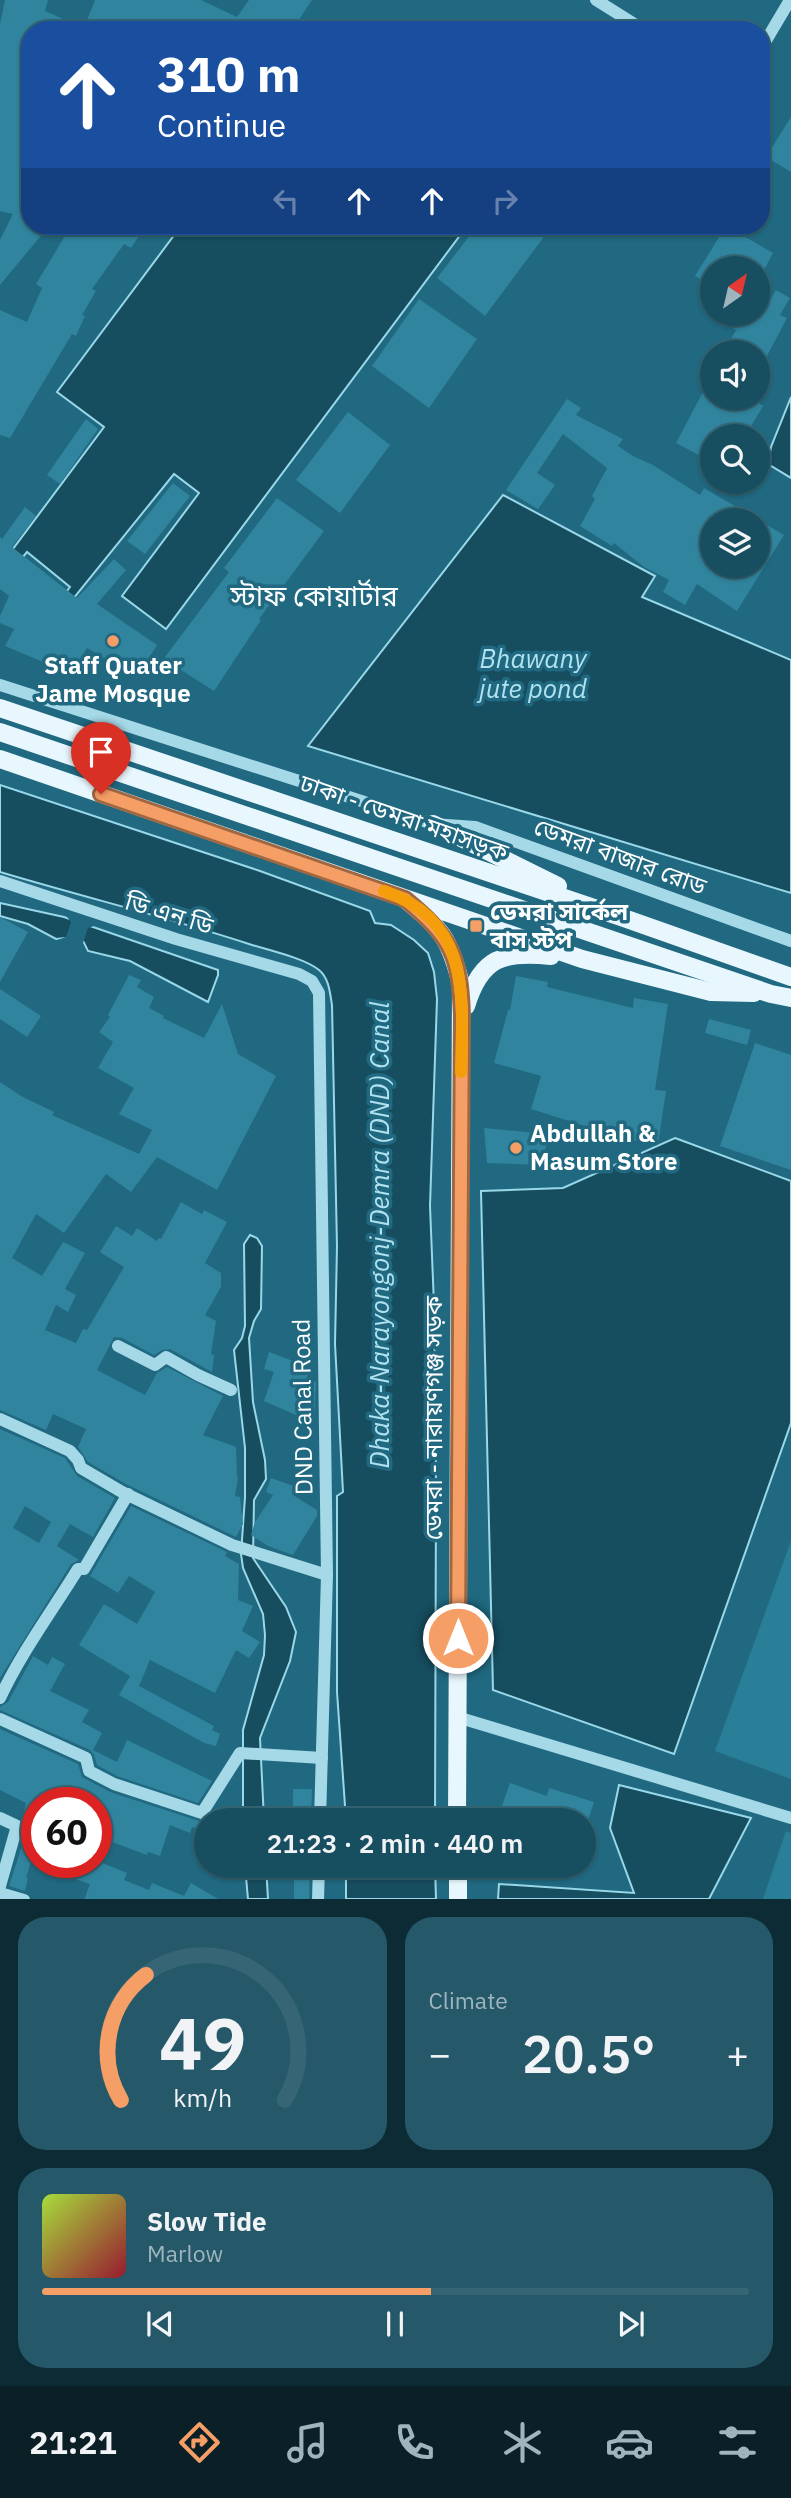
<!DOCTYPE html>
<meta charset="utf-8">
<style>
body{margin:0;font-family:"IBM Plex Sans","Noto Sans Bengali",sans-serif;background:#255969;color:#f1f3f6;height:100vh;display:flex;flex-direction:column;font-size:26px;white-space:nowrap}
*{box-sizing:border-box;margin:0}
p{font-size:23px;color:#9fb5bd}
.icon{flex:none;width:38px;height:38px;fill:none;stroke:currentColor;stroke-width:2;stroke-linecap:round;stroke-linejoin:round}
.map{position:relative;height:1899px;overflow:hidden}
.side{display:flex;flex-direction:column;gap:18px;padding:18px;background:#0d2b35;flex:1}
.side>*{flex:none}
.hud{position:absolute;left:21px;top:21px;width:749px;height:214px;border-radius:28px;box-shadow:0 2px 5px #0004,0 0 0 2px #366675;background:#1a4fa0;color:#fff;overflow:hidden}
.needle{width:46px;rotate:34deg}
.controls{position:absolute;left:700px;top:256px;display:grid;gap:14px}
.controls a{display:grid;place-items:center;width:70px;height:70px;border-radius:50%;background:#184f60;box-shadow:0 2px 5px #0004,0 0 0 2px #366675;font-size:35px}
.speed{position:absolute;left:21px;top:1787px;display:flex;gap:14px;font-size:35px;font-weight:700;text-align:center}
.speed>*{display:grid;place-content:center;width:91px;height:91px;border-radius:50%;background:#184f60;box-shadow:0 2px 5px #0004,0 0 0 2px #366675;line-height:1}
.speed .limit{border:10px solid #d22;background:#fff;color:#111}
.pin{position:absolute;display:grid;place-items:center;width:60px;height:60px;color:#fff;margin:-72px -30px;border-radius:50% 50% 50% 0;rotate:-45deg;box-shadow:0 0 7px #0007}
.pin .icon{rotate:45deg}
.me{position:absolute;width:77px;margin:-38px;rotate:0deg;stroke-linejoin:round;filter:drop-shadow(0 0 5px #0008)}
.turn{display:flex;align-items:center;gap:24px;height:147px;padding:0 21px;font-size:32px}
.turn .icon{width:91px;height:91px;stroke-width:2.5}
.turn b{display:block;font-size:49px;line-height:60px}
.lanes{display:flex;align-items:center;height:66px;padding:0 21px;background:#0003;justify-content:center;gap:35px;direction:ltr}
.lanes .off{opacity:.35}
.big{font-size:52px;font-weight:600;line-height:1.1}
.side .card{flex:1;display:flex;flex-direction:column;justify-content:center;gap:10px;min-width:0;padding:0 24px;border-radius:28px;background:#255969}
.side .dial{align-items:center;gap:0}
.dial svg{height:182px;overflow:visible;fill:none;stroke:#366675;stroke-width:7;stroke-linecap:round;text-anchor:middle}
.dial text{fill:#f1f3f6;stroke:none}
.song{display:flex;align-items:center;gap:21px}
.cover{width:84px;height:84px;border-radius:10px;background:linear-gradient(135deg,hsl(80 70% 55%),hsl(350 70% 35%))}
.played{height:7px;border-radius:4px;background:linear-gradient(90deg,#f59e66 55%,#366675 55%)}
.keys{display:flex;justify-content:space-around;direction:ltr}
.heat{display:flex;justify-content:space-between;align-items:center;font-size:38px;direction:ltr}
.side .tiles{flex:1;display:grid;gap:18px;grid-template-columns:1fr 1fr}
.card:last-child{grid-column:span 2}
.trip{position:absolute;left:194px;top:1808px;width:402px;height:70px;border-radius:35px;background:#184f60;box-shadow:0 2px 5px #0004,0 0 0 2px #366675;font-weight:600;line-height:70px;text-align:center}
.tabs{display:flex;height:112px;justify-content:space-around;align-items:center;background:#0a2026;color:#9fb5bd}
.tabs .icon{width:49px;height:49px}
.tabs .on{color:#f59e66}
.tabs b{font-size:32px;color:#f1f3f6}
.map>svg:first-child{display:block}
.green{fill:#2a7f98}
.water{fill:#164d5f;stroke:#99d8e9;stroke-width:2}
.pier{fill:#206980}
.building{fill:#30849d;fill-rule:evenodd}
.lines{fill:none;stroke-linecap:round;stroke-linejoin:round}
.minor{stroke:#a5d9e8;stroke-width:12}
.major{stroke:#e8f7fd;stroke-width:18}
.route-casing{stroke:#9f6742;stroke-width:18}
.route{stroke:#f59e66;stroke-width:12}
.slow{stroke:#f59e0b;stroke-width:12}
.poi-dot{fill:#f59e66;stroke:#206980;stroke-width:2.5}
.labels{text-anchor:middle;stroke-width:7;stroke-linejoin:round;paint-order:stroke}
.poi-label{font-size:24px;font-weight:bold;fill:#fff;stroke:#206980;text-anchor:start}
.street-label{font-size:24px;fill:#fff;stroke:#206980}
.water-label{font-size:26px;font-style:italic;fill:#b1e2ef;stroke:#206980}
.quarter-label{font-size:28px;fill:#fff;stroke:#206980}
</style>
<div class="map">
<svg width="791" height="1900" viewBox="0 0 791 1900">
<rect width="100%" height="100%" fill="#206980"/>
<g class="green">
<polygon points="791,1541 791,1779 715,1751"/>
<polygon points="786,1831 791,1833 791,1899 763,1899"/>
</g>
<g class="water">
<polygon points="181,226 467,226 166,629 122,596 199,493 174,474 69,604 61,599 70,587 27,552 17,564 7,557 104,427 57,392"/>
<polygon points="791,397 791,478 768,464 771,447"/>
<polygon points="503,495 655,576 642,597 791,660 791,893 308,746"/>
<path d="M 0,785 L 260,871 L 370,911 L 375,923 L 391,925 L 414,940 L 428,953 L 434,972 L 437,999 L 430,1206 L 434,1305 L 436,1489 L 435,1820 L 346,1820 L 337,1692 L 337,1496 L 343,1492 L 335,1344 L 337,1246 L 332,1005 C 330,993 329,978 319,970 C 304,958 268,950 249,944 C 167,917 83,897 0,872 Z"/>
<polygon points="0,903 64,917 218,970 218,975 208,1002 130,961 88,951 83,941 66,938 56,939 28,924 0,916"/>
<polygon points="675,1138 791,1181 791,1423 674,1754 493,1690 481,1191 563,1188"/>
<polygon points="250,1235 257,1238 262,1246 261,1309 254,1321 249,1338 253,1402 265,1460 266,1479 254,1500 253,1558 286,1607 296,1632 290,1661 260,1738 264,1820 243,1820 243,1730 264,1655 265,1635 263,1614 243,1568 241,1554 245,1497 245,1448 234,1350 242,1338 245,1326 244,1244"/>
<polygon points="619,1785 751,1818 709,1899 498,1899 499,1884 634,1893 610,1828"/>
<polygon points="245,1866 266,1866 268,1899 248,1899"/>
<polygon points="346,1866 435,1866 436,1899 346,1899"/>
</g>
<polygon class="pier" points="64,913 97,925 88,928 83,943 87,952 81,944 57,940 66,937 71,922"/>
<g class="building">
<polygon points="5,0 48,0 45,11 84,28 95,0 201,0 237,17 249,0 312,0 292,30 30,30 30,226 49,226 0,285 0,240 13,214 0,211 0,24"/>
<polygon points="791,117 791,172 766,157"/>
<polygon points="71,226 145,226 131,248 124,244 92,289 96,291 82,315 85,316 76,336 72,334 10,438 0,435 0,310 27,322 42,288 36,284"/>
<polygon points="477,226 552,226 485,316 437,278"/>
<polygon points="726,226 773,253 765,268 712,268 712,286 695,276"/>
<polygon points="776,290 790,298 780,315 787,318 758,373 758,352 724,352 736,330 709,313 758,313 758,303 765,307"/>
<polygon points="419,299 477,339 429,408 372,366"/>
<polygon points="712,375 712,397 749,397 763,406 745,436 712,436 712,462 676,443"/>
<path d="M 567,399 L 581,408 L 576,415 L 623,439 L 618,446 L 633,456 L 653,465 L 700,495 L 704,488 L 784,535 L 737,611 L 697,584 L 685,605 L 663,592 L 669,580 L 644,567 L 614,543 L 612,546 L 580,526 L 595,499 L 592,496 L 607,468 L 563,434 L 537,473 L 555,485 L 538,509 L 506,490 ZM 712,520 L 758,520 L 758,565 L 712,565 Z"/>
<polygon points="348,412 390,445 340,513 296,480"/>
<polygon points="86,419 98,429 60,484 47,475"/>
<polygon points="173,483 190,496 145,554 127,541"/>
<polygon points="277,498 324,531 259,619 261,620 214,691 181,670 180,672 162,661 229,572 224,568"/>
<polygon points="25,507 36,516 12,547 77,598 114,559 126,570 97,604 157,645 137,678 87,648 68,678 43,662 5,646 14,629 0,623 0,616 9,596 0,589 0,537 2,539"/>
<polygon points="0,917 28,932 0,982"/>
<polygon points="129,975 141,980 137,987 154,997 149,1008 164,1016 163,1018 204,1038 222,1004 238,1054 276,1076 217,1190 157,1157 131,1192 106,1174 64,1233 36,1214 12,1258 42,1276 63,1242 85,1253 65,1289 76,1295 68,1312 56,1305 45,1330 76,1343 83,1329 87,1330 124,1267 100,1252 116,1226 132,1236 137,1228 157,1241 159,1238 161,1239 181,1202 202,1214 204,1210 227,1222 205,1263 221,1273 221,1287 205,1315 216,1321 211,1354 214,1355 212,1372 170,1349 162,1350 154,1355 122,1338 114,1337 97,1370 145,1395 157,1373 167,1367 223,1396 203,1435 236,1447 237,1477 238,1478 235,1496 240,1497 243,1524 236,1537 126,1484 88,1462 78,1447 86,1429 53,1414 46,1430 0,1410 0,1082 21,1096 54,1112 52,1115 139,1154 152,1130 119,1114 134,1088 98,1068 113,1042 99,1032 110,1017 108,1015"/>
<polygon points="516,976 548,982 547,987 633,1008 634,998 668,1004 655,1090 666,1091 658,1144 610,1137 610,1134 531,1109 541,1076 494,1063 508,1010 510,1010"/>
<polygon points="0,989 41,1016 27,1037 0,1019"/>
<polygon points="709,1019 751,1030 747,1045 705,1033"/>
<polygon points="755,1043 791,1055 791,1170 720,1146"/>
<polygon points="484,1128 547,1134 544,1165 487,1163"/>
<polygon points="269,1352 309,1367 307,1380 316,1382 314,1423 264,1401 274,1372 264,1369"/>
<path d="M 0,1429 L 65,1458 L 77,1476 L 115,1498 L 93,1537 L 70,1524 L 57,1546 L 79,1560 L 71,1564 L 0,1678 ZM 25,1506 L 51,1522 L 39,1543 L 13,1528 Z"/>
<polygon points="271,1478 299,1488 296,1497 317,1510 317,1516 293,1555 268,1546 251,1535 255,1522 273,1495 266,1492"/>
<polygon points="131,1506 227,1552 225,1556 239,1564 238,1600 253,1606 242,1631 260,1642 249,1658 236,1650 215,1693 150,1660 139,1686 214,1726 212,1730 220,1734 216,1746 204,1743 119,1695 130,1676 79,1645 104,1604 137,1624 155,1592 129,1576 118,1593 90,1576"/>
<polygon points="33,1656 48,1665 52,1657 65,1664 50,1691 89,1710 82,1722 102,1733 93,1750 117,1762 127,1740 212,1781 198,1803 117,1776 97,1765 94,1755 90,1750 0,1710 0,1707 8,1702"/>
<polygon points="0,1729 78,1764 82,1777 110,1792 199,1821 206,1820 206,1832 192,1827 190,1833 170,1825 160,1856 148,1852 147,1855 96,1836 96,1802 37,1802 37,1853 34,1852 26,1878 28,1878 25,1891 9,1886 27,1830 22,1819 26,1803 0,1790"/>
<polygon points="510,1783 547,1796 549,1788 594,1802 588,1820 555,1820 530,1812 527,1820 517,1820 499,1814"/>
<polygon points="293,1789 312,1789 311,1820 293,1820"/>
<polygon points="68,1862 100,1862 127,1873 124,1880 149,1890 152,1883 184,1896 191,1883 220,1900 84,1900 90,1884 63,1875"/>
<polygon points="294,1866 310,1866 309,1900 294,1900"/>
</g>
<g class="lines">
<g class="minor">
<polyline points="596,0 644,30"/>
<polyline points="761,49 790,0"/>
<polyline points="0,685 433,824 475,827 791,941"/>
<polyline points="0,881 176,939 299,974 312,981 319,993 327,1575 320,1820"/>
<polyline points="118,1346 155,1365 166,1357 198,1375 231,1390"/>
<polyline points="0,1419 70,1451 78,1460 81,1468 122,1492 232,1545 327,1575"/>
<path d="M 0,1698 C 21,1653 52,1611 78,1569 L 84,1569 L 128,1494"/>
<polyline points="457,1717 791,1818"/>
<polyline points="0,1719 86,1758 89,1771 114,1784 202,1813 240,1753 322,1758"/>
<polyline points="0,1818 17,1826 0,1886"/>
<polyline points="0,1893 24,1900"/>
<polyline points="318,1900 319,1866"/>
</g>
<g class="major">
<polyline points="0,708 621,917 791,977"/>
<polyline points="0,732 771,994 791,998"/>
<polyline points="0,759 582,959 711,992 754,993"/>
<polyline points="433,824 558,886"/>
<path d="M 405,899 C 441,929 450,938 461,985 L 457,1820"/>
<path d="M 466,1006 C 481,957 503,951 551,956"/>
<polyline points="458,1866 458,1900"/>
</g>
</g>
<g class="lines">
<defs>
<path id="route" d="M 101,794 L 405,899 C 451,937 460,955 462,1016 L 458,1638"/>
</defs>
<use href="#route" class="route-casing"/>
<use href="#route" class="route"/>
<path class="slow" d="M 384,891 C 471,921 463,996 461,1072"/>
</g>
<g class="poi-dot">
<circle cx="113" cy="641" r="7"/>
<rect x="469" y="919" width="14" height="14" rx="3.5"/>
<circle cx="516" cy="1148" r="7"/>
</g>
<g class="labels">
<g class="poi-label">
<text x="113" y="674" text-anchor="middle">Staff Quater<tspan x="113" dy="28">Jame Mosque</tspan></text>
<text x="490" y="920">ডেমরা সার্কেল<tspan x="490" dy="28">বাস স্টপ</tspan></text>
<text x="530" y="1142">Abdullah &amp;<tspan x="530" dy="28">Masum Store</tspan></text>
</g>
<g class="street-label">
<text transform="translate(404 818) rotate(19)" y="8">ঢাকা - ডেমরা মহাসড়ক</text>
<text transform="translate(620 857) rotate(20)" y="8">ডেমরা বাজার রোড</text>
<text transform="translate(169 914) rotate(17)" y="8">ডি এন ডি</text>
<text transform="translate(303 1407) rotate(-91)" y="8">DND Canal Road</text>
<text transform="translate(434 1418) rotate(-90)" y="8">ডেমরা - নারায়ণগঞ্জ সড়ক</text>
</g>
<g class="water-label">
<text x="533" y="668">Bhawany<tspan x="533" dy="30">jute pond</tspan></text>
<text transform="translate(380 1235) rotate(-90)" y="9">Dhaka-Narayongonj-Demra (DND) Canal</text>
</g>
<g class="quarter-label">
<text x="314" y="606">স্টাফ কোয়ার্টার</text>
</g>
</g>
</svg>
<div class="controls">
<a><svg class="needle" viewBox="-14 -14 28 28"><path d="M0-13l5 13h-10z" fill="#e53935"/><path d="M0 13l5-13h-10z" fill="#9fb5bd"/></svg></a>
<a><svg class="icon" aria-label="sound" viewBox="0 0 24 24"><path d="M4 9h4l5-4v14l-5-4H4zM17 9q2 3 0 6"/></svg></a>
<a><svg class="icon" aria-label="search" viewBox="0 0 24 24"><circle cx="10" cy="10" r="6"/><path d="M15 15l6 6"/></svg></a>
<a><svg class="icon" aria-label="layers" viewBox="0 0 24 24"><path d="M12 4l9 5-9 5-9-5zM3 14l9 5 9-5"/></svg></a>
</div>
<div class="speed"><div class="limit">60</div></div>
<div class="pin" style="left:101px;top:794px;background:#d93025"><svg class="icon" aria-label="arrive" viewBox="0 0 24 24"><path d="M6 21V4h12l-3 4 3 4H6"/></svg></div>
<svg class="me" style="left:458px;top:1638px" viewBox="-20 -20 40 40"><circle r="17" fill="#f59e66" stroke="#fff" stroke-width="3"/><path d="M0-11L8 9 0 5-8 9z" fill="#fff"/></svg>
<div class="trip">21:23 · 2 min · 440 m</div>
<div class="hud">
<div class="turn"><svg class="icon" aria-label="ahead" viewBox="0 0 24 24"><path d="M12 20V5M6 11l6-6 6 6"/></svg><div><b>310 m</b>Continue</div></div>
<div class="lanes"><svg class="icon off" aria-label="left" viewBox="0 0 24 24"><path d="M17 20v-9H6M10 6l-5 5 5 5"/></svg><svg class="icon" aria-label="ahead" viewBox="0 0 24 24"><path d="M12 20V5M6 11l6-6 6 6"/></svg><svg class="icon" aria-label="ahead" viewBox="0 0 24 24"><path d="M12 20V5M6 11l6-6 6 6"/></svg><svg class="icon off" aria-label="right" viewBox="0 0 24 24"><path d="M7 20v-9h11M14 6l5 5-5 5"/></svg></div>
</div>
</div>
<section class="side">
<div class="tiles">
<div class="card dial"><svg viewBox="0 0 100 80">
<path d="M14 69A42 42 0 1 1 86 69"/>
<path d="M14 69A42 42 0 0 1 25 14" stroke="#f59e66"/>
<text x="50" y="56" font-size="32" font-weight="700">49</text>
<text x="50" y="72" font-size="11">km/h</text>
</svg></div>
<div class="card"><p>Climate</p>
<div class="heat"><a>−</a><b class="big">20.5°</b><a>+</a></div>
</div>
<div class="card">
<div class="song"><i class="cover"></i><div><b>Slow Tide</b><p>Marlow</p></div></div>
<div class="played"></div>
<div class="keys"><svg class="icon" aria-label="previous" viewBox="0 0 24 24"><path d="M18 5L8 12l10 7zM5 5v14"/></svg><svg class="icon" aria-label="pause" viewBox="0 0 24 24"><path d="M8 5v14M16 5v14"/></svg><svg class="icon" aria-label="next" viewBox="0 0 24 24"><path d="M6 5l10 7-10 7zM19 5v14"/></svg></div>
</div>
</div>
</section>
<nav class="tabs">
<b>21:21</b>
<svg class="icon on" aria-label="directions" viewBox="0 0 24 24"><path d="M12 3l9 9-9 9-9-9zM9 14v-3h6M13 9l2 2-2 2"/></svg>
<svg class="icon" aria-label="music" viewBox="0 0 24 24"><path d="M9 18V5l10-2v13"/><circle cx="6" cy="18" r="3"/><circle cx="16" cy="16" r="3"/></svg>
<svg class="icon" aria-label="phone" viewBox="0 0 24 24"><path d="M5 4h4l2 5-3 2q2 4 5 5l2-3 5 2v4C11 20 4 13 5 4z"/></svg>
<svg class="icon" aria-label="climate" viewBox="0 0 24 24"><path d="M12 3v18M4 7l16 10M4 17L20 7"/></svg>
<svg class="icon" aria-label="car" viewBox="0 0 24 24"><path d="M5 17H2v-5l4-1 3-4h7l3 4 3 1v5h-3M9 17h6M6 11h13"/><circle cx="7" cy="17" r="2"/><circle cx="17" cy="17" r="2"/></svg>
<svg class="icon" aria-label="filters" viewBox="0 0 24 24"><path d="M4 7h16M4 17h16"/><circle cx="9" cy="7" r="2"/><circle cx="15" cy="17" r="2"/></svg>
</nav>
